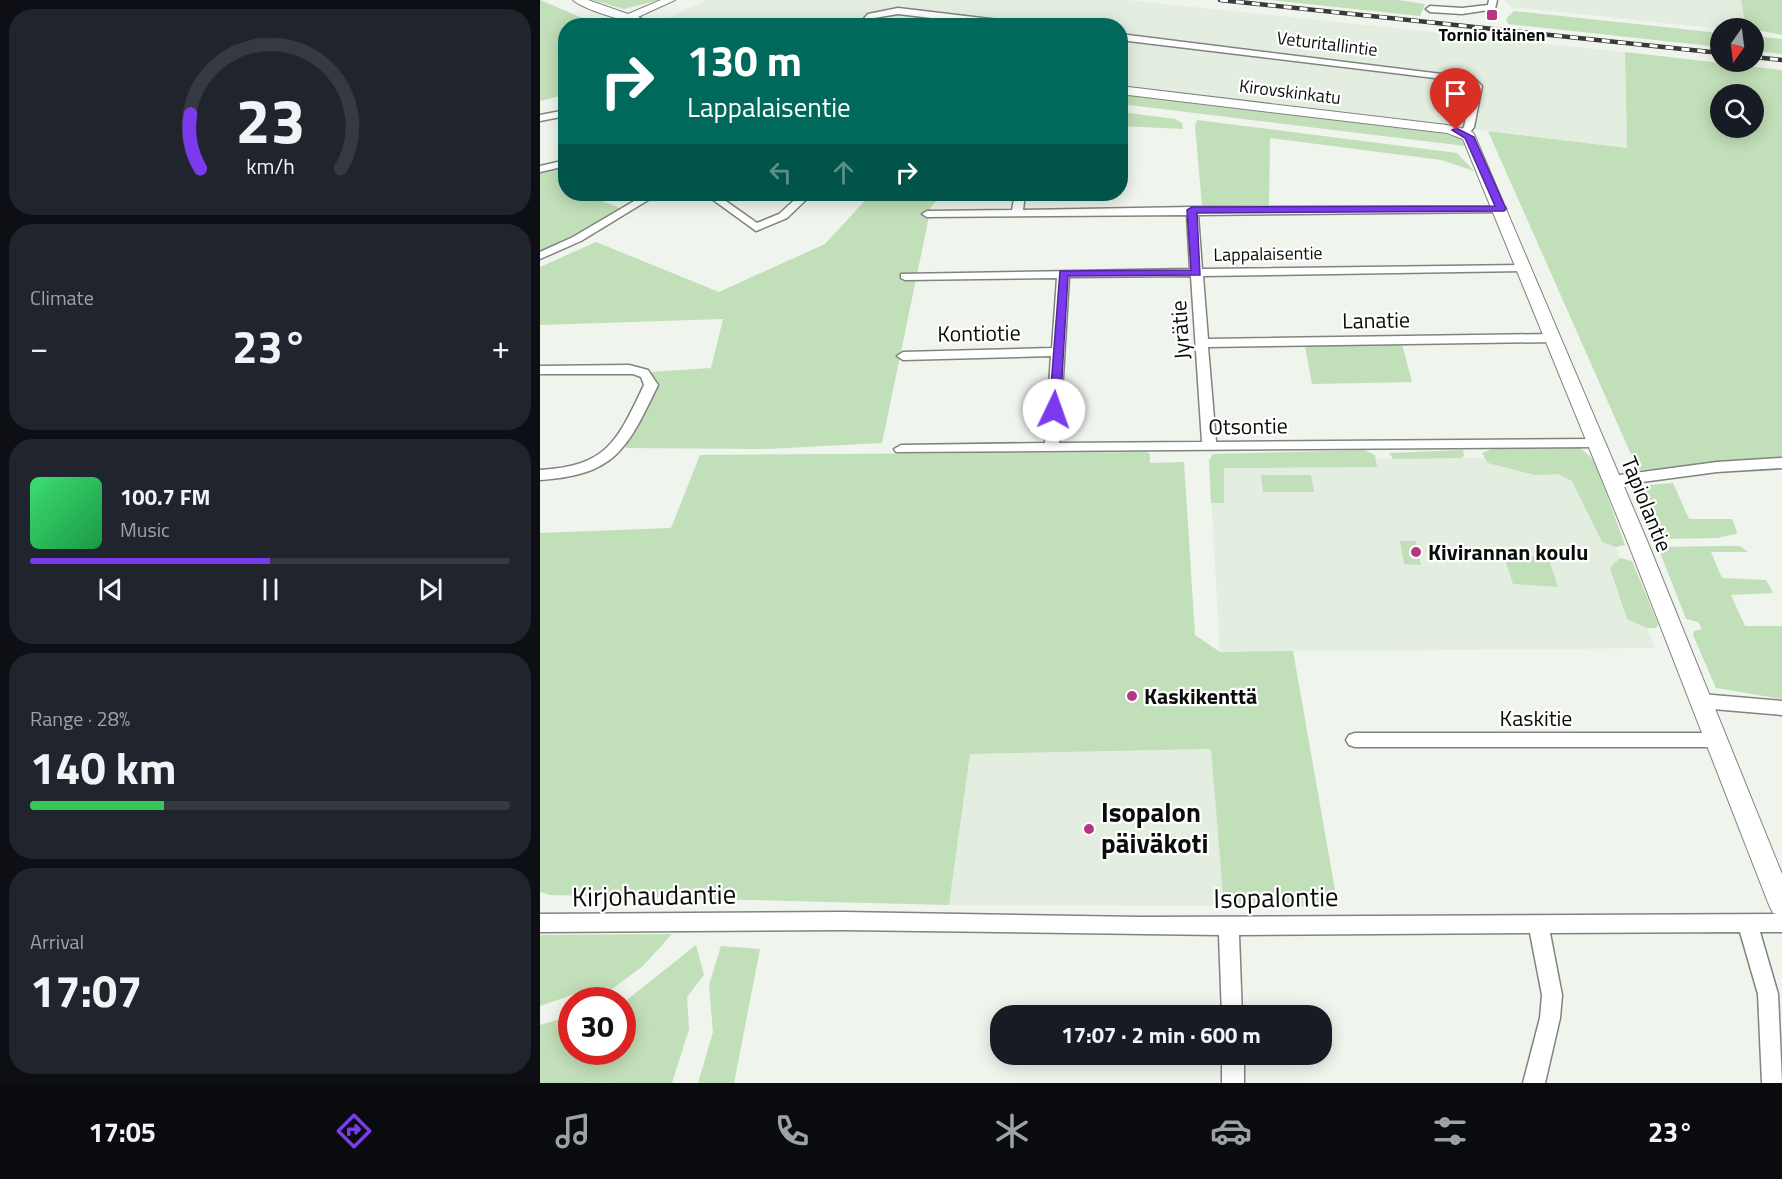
<!DOCTYPE html>
<meta charset="utf-8">
<style>
body{margin:0;font-family:"Titillium Web",sans-serif;background:#20242c;color:#f1f3f6;height:100vh;display:flex;flex-direction:column;font-size:22px;white-space:nowrap}
*{box-sizing:border-box;margin:0}
p{font-size:20px;color:#9ea1a6}
.icon{flex:none;width:33px;height:33px;fill:none;stroke:currentColor;stroke-width:2;stroke-linecap:round;stroke-linejoin:round}
.map{position:relative;flex:1;overflow:hidden}
.details{display:flex;flex-direction:column;gap:9px;padding:9px;background:#0d0f14;width:540px}
.details>*{flex:none}
.top-card{position:absolute;left:18px;top:18px;width:570px;height:183px;border-radius:24px;box-shadow:0 3px 15px #0003;background:#00695c;color:#fff;overflow:hidden}
.needle{width:39px;rotate:194deg}
.buttons{position:absolute;left:1170px;top:18px;display:grid;gap:12px}
.buttons a{display:grid;place-items:center;width:54px;height:54px;border-radius:50%;background:#171b24;box-shadow:0 3px 15px #0003;font-size:30px}
.speed{position:absolute;left:18px;top:987px;display:flex;gap:12px;font-size:30px;font-weight:700;text-align:center}
.speed>*{display:grid;place-content:center;width:78px;height:78px;border-radius:50%;background:#171b24;box-shadow:0 3px 15px #0003;line-height:1}
.speed .limit{border:9px solid #d22;background:#fff;color:#111}
.pin{position:absolute;display:grid;place-items:center;width:51px;height:51px;color:#fff;margin:-62px -26px;border-radius:50% 50% 50% 0;rotate:-45deg;box-shadow:0 0 6px #0007}
.pin .icon{rotate:45deg}
.me{position:absolute;width:66px;margin:-33px;rotate:3deg;stroke-linejoin:round;filter:drop-shadow(0 0 4px #0008)}
.turn{display:flex;align-items:center;gap:21px;height:126px;padding:0 30px;font-size:27px}
.turn .icon{width:78px;height:78px;stroke-width:2.5}
.turn b{display:block;font-size:42px;line-height:51px}
.lanes{display:flex;align-items:center;height:57px;padding:0 30px;background:#0003;justify-content:center;gap:30px;direction:ltr}
.lanes .off{opacity:.35}
.big{font-size:45px;font-weight:700;line-height:1.1}
.details .widget{flex:1;display:flex;flex-direction:column;justify-content:center;gap:9px;min-width:0;padding:0 21px;border-radius:24px;background:#20242c}
.details .dial{align-items:center;gap:0}
.dial svg{height:156px;overflow:visible;fill:none;stroke:#363941;stroke-width:7;stroke-linecap:round;text-anchor:middle}
.dial text{fill:#f1f3f6;stroke:none}
.song{display:flex;align-items:center;gap:18px}
.cover{width:72px;height:72px;border-radius:9px;background:linear-gradient(135deg,hsl(140 70% 55%),hsl(140 70% 35%))}
.played{height:6px;border-radius:3px;background:linear-gradient(90deg,#7c3aed 50%,#363941 50%)}
.keys{display:flex;justify-content:space-around;direction:ltr}
.heat{display:flex;justify-content:space-between;align-items:center;font-size:33px;direction:ltr}
.charge{height:9px;border-radius:4px;background:linear-gradient(90deg,#34c759 28%,#363941 0)}
.trip{position:absolute;left:450px;top:1005px;width:342px;height:60px;border-radius:24px;background:#171b24;box-shadow:0 3px 15px #0003;font-weight:700;line-height:60px;text-align:center}
.tabs{display:flex;height:96px;justify-content:space-around;align-items:center;background:#090b0e;color:#9ea1a6}
.tabs .icon{width:42px;height:42px}
.tabs .on{color:#7c3aed}
.tabs b{font-size:27px;color:#f1f3f6}
main{display:flex;flex:1;min-height:0}
.map>svg:first-child{display:block}
.built{fill:#e3eee0}
.green{fill:#c1dfb8;fill-rule:evenodd}
.lines{fill:none;stroke-linecap:round;stroke-linejoin:round}
.minor-casing{stroke:#80847e;stroke-width:3}
.tertiary-casing{stroke:#80847e;stroke-width:2}
.minor{fill:#fff;fill-rule:evenodd}
.tertiary{fill:#fff;fill-rule:evenodd}
.rail-casing{stroke:#373a36;stroke-width:4.5}
.rail{stroke:#fff;stroke-width:3;stroke-dasharray:8;stroke-linecap:butt}
.route{fill:#7c3aed;stroke:#51269a;stroke-width:1.5}
.poi-dot{fill:#b63682;stroke:#fff;stroke-width:2}
.labels{text-anchor:middle;stroke-width:4.5;stroke-linejoin:round;paint-order:stroke}
.far-poi-label{font-size:18px;font-weight:bold;fill:#0b0d0a;stroke:#fff}
.far-street-label{font-size:18px;fill:#0b0d0a;stroke:#fff}
.street-label{font-size:22px;fill:#0b0d0a;stroke:#fff}
.poi-label{font-size:22px;font-weight:bold;fill:#0b0d0a;stroke:#fff;text-anchor:start}
.near-poi-label{font-size:27px;font-weight:bold;fill:#0b0d0a;stroke:#fff;text-anchor:start}
.near-street-label{font-size:27px;fill:#0b0d0a;stroke:#fff}
</style>
<main>
<section class="details">
<div class="widget dial"><svg viewBox="0 0 100 80">
<path d="M14 69A42 42 0 1 1 86 69"/>
<path d="M14 69A42 42 0 0 1 9 41" stroke="#7c3aed"/>
<text x="50" y="56" font-size="32" font-weight="700">23</text>
<text x="50" y="72" font-size="11">km/h</text>
</svg></div>
<div class="widget"><p>Climate</p>
<div class="heat"><a>−</a><b class="big">23°</b><a>+</a></div>
</div>
<div class="widget">
<div class="song"><i class="cover"></i><div><b>100.7 FM</b><p>Music</p></div></div>
<div class="played"></div>
<div class="keys"><svg class="icon" aria-label="previous" viewBox="0 0 24 24"><path d="M18 5L8 12l10 7zM5 5v14"/></svg><svg class="icon" aria-label="pause" viewBox="0 0 24 24"><path d="M8 5v14M16 5v14"/></svg><svg class="icon" aria-label="next" viewBox="0 0 24 24"><path d="M6 5l10 7-10 7zM19 5v14"/></svg></div>
</div>
<div class="widget"><p>Range · 28%</p><b class="big">140 km</b><div class="charge"></div></div>
<div class="widget"><p>Arrival</p><b class="big">17:07</b></div>
</section>
<div class="map">
<svg width="1242" height="1083" viewBox="0 0 1242 1083">
<rect width="100%" height="100%" fill="#eff4ed"/>
<g class="built">
<polygon points="166,0 586,0 1085,52 1087,148 581,85 580,26 136,26 121,22"/>
<polygon points="964,0 1201,0 1206,28 1180,29 971,7"/>
<polygon points="1041,457 1115,648 680,652 669,460"/>
<polygon points="672,749 684,906 409,905 430,754"/>
</g>
<g class="green">
<polygon points="0,0 59,25 26,26 25,95 0,101"/>
<polygon points="52,0 120,0 84,9"/>
<polygon points="729,0 858,0 885,4 880,16"/>
<polygon points="1201,0 1242,0 1242,35 1206,28"/>
<polygon points="974,11 1180,33 1180,47 968,24 966,19"/>
<polygon points="1214,36 1242,39 1242,54 1214,51"/>
<path d="M 1085,52 L 1242,70 L 1242,462 L 1098,470 L 948,131 L 1087,148 ZM 1180,94 L 1214,94 L 1214,128 L 1180,128 Z"/>
<polygon points="581,94 902,133 921,139 925,146 581,104"/>
<polygon points="581,112 635,119 642,123 643,129 581,126"/>
<polygon points="657,120 917,153 934,171 901,160 730,138 729,205 662,206 655,125"/>
<polygon points="25,165 26,194 61,194 55,198 82,209 34,237 0,252 0,172"/>
<polygon points="331,194 402,194 391,207 342,443 227,449 85,448 114,385 110,372 171,368 183,319 0,325 0,267 56,242 179,292 285,244"/>
<polygon points="862,344 872,382 772,384 765,346"/>
<polygon points="1040,448 1054,460 1085,545 1076,547 1062,542 1032,481 1018,474 995,475 948,463 942,453 952,449"/>
<polygon points="824,450 835,455 837,467 684,468 684,503 671,503 669,460 673,454"/>
<polygon points="923,450 924,456 921,458 853,459 849,453"/>
<polygon points="607,452 610,454 610,463 644,462 655,635 680,652 753,651 798,907 684,906 671,749 430,754 409,905 10,895 0,892 0,533 131,528 160,455"/>
<polygon points="721,475 771,475 774,492 723,492"/>
<polygon points="1133,483 1149,519 1192,519 1197,531 1196,534 1177,538 1117,539 1112,536 1097,501 1094,486"/>
<polygon points="860,541 876,541 881,565 864,564"/>
<polygon points="1184,546 1200,546 1208,552 1171,552 1182,578 1226,580 1233,593 1191,595 1205,626 1242,626 1242,699 1176,688 1153,635 1154,631 1162,629 1158,622 1146,619 1119,550 1119,547"/>
<polygon points="964,556 1008,556 1018,587 973,584"/>
<polygon points="1080,558 1092,561 1118,624 1116,628 1107,628 1087,619 1070,568"/>
<polygon points="132,934 103,966 72,989 32,995 0,1006 0,935"/>
<polygon points="156,945 164,975 147,997 149,1029 132,1083 0,1083 0,1025 31,1016 32,1052 82,1052 83,1003"/>
<polygon points="181,946 220,949 194,1083 158,1083 173,1032 169,985"/>
</g>
<g class="lines">
<defs>
<g id="minor">
<polygon points="949,0 957,0 955,9 922,14 890,12 886,9 890,6 922,8 948,5"/>
<polygon points="358,8 484,23 488,26 458,26 358,14 334,18 326,26 317,26 328,14"/>
<polygon points="580,34 934,78 942,86 934,127 928,135 919,133 924,127 932,87 928,82 580,40"/>
<polygon points="26,110 26,116 0,121 0,115"/>
<polygon points="26,160 26,166 0,172 0,166"/>
<polygon points="106,194 118,194 41,241 0,259 0,252 33,237"/>
<polygon points="165,194 176,194 217,223 239,214 261,194 272,194 247,218 216,231"/>
<path d="M 475,194 L 485,194 L 483,210 L 652,207 L 965,207 L 966,209 L 961,212 L 658,215 L 662,269 L 983,265 L 989,268 L 983,271 L 663,276 L 668,339 L 1011,334 L 1017,338 L 1011,342 L 668,347 L 676,442 L 1056,439 L 1063,443 L 1056,447 L 356,452 L 354,449 L 361,445 L 505,443 L 511,356 L 363,360 L 357,356 L 363,352 L 512,348 L 517,278 L 365,280 L 361,278 L 361,274 L 650,269 L 647,215 L 387,217 L 382,214 L 387,211 L 472,210 ZM 651,276 L 662,442 L 519,443 L 529,277 Z"/>
<path d="M 89,365 L 108,370 L 118,385 C 87,449 76,475 0,480 L 0,470 C 68,466 77,441 104,385 L 101,377 L 93,374 L 0,374 L 0,366 Z"/>
<polygon points="1242,458 1242,468 1177,472 1072,486 1065,481 1072,476 1177,462"/>
<polygon points="1161,694 1242,701 1242,715 1161,708 1155,706 1153,701 1155,696"/>
<polygon points="815,733 1177,733 1183,735 1186,740 1183,745 1177,747 815,747 809,745 806,740 809,735"/>
<polygon points="303,912 600,917 1242,914 1242,932 1220,932 1238,994 1242,1083 1222,1083 1218,994 1200,932 1010,933 1022,995 1020,1018 1005,1083 983,1083 1000,1018 1002,995 990,933 699,935 702,1016 682,1016 679,935 303,930 0,932 0,914"/>
<rect x="682" y="1054" width="22" height="29"/>
</g>
<g id="tertiary">
<path d="M 33,0 L 48,0 L 88,14 L 121,0 L 135,0 L 98,17 L 118,26 C 100,26 47,12 33,0 Z"/>
<polygon points="580,86 907,125 929,130 934,134 1108,543 1242,874 1242,916 1233,913 1229,905 1088,543 923,139 907,133 580,94"/>
</g>
</defs>
<use href="#minor" class="minor-casing"/>
<use href="#tertiary" class="tertiary-casing"/>
<use href="#minor" class="minor"/>
<use href="#tertiary" class="tertiary"/>
<defs>
<g id="rail">
<polyline points="680,0 1180,53"/>
<polyline points="1214,57 1242,60"/>
</g>
</defs>
<use href="#rail" class="rail-casing"/>
<use href="#rail" class="rail"/>
</g>
<polygon class="route" points="916,128 934,137 966,209 964,211 657,213 660,275 528,276 520,410 514,413 509,412 520,271 651,270 647,210 652,207 955,206 925,138 912,130"/>
<g class="poi-dot">
<rect x="946" y="9" width="12" height="12" rx="3"/>
<circle cx="876" cy="552" r="6"/>
<circle cx="592" cy="696" r="6"/>
<circle cx="549" cy="829" r="6"/>
</g>
<g class="labels">
<g class="far-poi-label">
<text x="952" y="41">Tornio itäinen</text>
</g>
<g class="far-street-label">
<text transform="translate(787 44) rotate(7)" y="6">Veturitallintie</text>
<text transform="translate(750 92) rotate(7)" y="6">Kirovskinkatu</text>
<text transform="translate(728 254) rotate(-1)" y="6">Lappalaisentie</text>
</g>
<g class="street-label">
<text transform="translate(836 320) rotate(-1)" y="8">Lanatie</text>
<text transform="translate(640 330) rotate(-94)" y="8">Jyrätie</text>
<text transform="translate(439 333) rotate(-1)" y="8">Kontiotie</text>
<text transform="translate(708 426) rotate(-1)" y="8">Otsontie</text>
<text transform="translate(1107 504) rotate(68)" y="8">Tapiolantie</text>
<text x="996" y="726">Kaskitie</text>
</g>
<g class="poi-label">
<text x="888" y="560">Kivirannan koulu</text>
<text x="604" y="704">Kaskikenttä</text>
</g>
<g class="near-poi-label">
<text x="561" y="822">Isopalon<tspan x="561" dy="31">päiväkoti</tspan></text>
</g>
<g class="near-street-label">
<text transform="translate(114 896) rotate(-1)" y="9">Kirjohaudantie</text>
<text transform="translate(736 898) rotate(-1)" y="9">Isopalontie</text>
</g>
</g>
</svg>
<div class="buttons">
<a><svg class="needle" viewBox="-14 -14 28 28"><path d="M0-13l5 13h-10z" fill="#e53935"/><path d="M0 13l5-13h-10z" fill="#9ea1a6"/></svg></a>
<a><svg class="icon" aria-label="search" viewBox="0 0 24 24"><circle cx="10" cy="10" r="6"/><path d="M15 15l6 6"/></svg></a>
</div>
<div class="speed"><div class="limit">30</div></div>
<div class="pin" style="left:916px;top:130px;background:#d93025"><svg class="icon" aria-label="arrive" viewBox="0 0 24 24"><path d="M6 21V4h12l-3 4 3 4H6"/></svg></div>
<svg class="me" style="left:514px;top:410px" viewBox="-20 -20 40 40"><circle r="19" fill="#fff"/><path d="M0-13L10 11 0 6-10 11z" fill="#7c3aed"/></svg>
<div class="trip">17:07 · 2 min · 600 m</div>
<div class="top-card">
<div class="turn"><svg class="icon" aria-label="right" viewBox="0 0 24 24"><path d="M7 20v-9h11M14 6l5 5-5 5"/></svg><div><b>130 m</b>Lappalaisentie</div></div>
<div class="lanes"><svg class="icon off" aria-label="left" viewBox="0 0 24 24"><path d="M17 20v-9H6M10 6l-5 5 5 5"/></svg><svg class="icon off" aria-label="ahead" viewBox="0 0 24 24"><path d="M12 20V5M6 11l6-6 6 6"/></svg><svg class="icon" aria-label="right" viewBox="0 0 24 24"><path d="M7 20v-9h11M14 6l5 5-5 5"/></svg></div>
</div>
</div>
</main>
<nav class="tabs">
<b>17:05</b>
<svg class="icon on" aria-label="directions" viewBox="0 0 24 24"><path d="M12 3l9 9-9 9-9-9zM9 14v-3h6M13 9l2 2-2 2"/></svg>
<svg class="icon" aria-label="music" viewBox="0 0 24 24"><path d="M9 18V5l10-2v13"/><circle cx="6" cy="18" r="3"/><circle cx="16" cy="16" r="3"/></svg>
<svg class="icon" aria-label="phone" viewBox="0 0 24 24"><path d="M5 4h4l2 5-3 2q2 4 5 5l2-3 5 2v4C11 20 4 13 5 4z"/></svg>
<svg class="icon" aria-label="climate" viewBox="0 0 24 24"><path d="M12 3v18M4 7l16 10M4 17L20 7"/></svg>
<svg class="icon" aria-label="car" viewBox="0 0 24 24"><path d="M5 17H2v-5l4-1 3-4h7l3 4 3 1v5h-3M9 17h6M6 11h13"/><circle cx="7" cy="17" r="2"/><circle cx="17" cy="17" r="2"/></svg>
<svg class="icon" aria-label="filters" viewBox="0 0 24 24"><path d="M4 7h16M4 17h16"/><circle cx="9" cy="7" r="2"/><circle cx="15" cy="17" r="2"/></svg>
<b>23°</b>
</nav>
